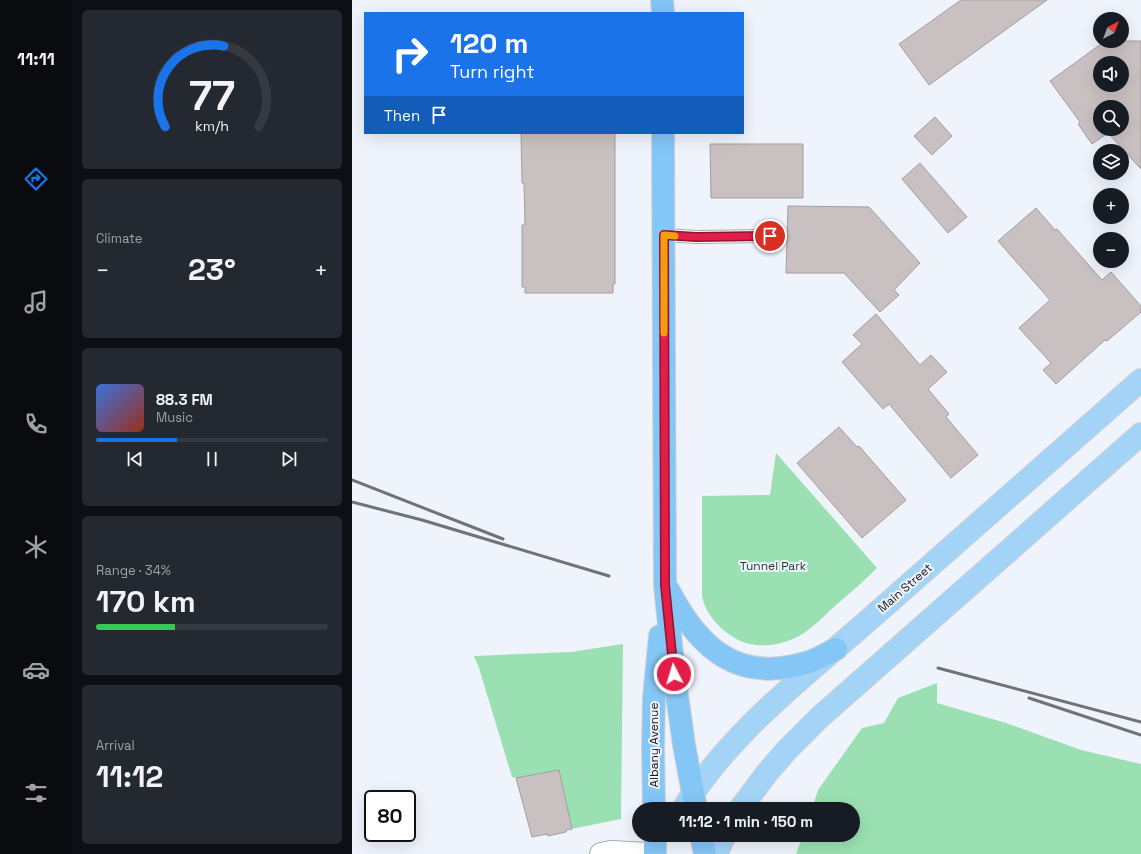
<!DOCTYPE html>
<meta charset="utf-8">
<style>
body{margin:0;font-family:"Space Grotesk",sans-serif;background:#242831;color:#f1f3f6;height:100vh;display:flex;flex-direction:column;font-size:15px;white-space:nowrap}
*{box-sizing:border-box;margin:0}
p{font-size:13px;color:#9ea1a6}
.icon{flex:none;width:22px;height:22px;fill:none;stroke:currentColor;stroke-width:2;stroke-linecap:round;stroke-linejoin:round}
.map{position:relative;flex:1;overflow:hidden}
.drawer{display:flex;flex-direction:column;gap:10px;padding:10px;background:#0d0f14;width:280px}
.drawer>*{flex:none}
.banner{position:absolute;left:12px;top:12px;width:380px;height:122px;border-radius:0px;box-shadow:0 4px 16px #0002;background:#1a73e8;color:#fff;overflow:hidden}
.needle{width:26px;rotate:42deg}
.buttons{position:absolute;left:741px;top:12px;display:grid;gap:8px}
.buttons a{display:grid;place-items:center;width:36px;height:36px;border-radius:50%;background:#171b24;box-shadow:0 4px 16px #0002;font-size:20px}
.speed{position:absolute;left:12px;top:790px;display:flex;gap:8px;font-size:20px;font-weight:700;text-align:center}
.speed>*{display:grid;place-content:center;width:52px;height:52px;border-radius:50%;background:#171b24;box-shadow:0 4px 16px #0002;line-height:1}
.speed .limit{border:2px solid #111;border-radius:6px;background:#fff;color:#111}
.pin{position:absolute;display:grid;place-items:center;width:34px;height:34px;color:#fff;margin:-17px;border:2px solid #fff;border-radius:50%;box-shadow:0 1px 4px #0007}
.me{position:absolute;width:44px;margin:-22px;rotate:355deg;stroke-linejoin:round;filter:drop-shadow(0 0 3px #0008)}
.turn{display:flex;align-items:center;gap:14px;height:84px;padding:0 20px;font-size:18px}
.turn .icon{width:52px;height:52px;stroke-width:2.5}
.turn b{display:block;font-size:28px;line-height:34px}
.then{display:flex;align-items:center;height:38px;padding:0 20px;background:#0003;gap:8px;font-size:15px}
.big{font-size:30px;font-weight:700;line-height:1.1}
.drawer .tile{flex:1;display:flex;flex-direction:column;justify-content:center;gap:6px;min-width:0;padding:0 14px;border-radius:6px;background:#242831}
.drawer .dial{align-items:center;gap:0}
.dial svg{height:104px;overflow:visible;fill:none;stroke:#363941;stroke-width:7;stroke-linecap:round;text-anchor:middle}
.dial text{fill:#f1f3f6;stroke:none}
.song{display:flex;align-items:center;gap:12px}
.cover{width:48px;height:48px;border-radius:6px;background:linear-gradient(135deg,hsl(220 70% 55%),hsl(10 70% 35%))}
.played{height:4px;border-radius:2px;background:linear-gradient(90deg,#1a73e8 35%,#363941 35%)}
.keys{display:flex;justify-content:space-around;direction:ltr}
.heat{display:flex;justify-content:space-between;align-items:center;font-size:22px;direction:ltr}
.charge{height:6px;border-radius:3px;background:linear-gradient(90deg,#34c759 34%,#363941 0)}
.trip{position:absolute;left:280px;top:802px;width:228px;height:40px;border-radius:20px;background:#171b24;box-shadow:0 4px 16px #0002;font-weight:700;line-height:40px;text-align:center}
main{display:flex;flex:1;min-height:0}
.menu{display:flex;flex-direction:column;width:72px;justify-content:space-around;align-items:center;background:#090b0e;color:#9ea1a6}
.menu .icon{width:28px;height:28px}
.menu .current{color:#1a73e8}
.menu b{font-size:18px;color:#f1f3f6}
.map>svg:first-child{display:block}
.green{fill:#9be0b2}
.building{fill:#c9c0c2;stroke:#a69d9f;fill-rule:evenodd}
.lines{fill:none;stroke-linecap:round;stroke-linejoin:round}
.service-casing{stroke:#a8acb3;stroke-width:14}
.tertiary-casing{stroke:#a8acb3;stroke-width:24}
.primary-casing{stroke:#d0d0d1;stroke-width:24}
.trunk-casing{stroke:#d0d0d1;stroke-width:24}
.service{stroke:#fff;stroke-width:12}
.tertiary{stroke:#fff;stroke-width:22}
.primary{stroke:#a3d4f8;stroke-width:22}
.trunk{stroke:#84c6f6;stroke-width:22}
.rail{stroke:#707277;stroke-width:3}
.route-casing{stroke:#92132f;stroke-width:10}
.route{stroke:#e11d48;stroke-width:7}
.slow{stroke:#f59e0b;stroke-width:7}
.labels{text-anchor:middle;stroke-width:4;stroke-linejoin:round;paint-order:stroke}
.park-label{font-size:12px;fill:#153823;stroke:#eff3fb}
.street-label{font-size:12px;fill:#151619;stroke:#eff3fb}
</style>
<main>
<nav class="menu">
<b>11:11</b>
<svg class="icon current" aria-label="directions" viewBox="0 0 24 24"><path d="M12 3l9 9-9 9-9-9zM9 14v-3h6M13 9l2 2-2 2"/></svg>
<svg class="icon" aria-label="music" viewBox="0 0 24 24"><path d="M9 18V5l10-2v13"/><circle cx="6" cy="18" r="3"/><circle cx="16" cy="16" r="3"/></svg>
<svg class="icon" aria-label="phone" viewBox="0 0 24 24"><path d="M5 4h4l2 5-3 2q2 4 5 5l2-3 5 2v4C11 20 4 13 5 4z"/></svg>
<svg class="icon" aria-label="climate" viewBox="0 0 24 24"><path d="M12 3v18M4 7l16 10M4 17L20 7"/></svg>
<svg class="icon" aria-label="car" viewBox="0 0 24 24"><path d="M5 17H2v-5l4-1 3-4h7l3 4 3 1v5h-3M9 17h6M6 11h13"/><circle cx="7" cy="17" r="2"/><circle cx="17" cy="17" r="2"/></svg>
<svg class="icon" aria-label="filters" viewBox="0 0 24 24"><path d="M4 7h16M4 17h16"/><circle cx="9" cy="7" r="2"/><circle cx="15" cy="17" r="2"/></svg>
</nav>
<section class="drawer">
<div class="tile dial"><svg viewBox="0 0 100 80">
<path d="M14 69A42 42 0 1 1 86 69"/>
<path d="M14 69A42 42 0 0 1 59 7" stroke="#1a73e8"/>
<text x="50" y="56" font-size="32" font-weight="700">77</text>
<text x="50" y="72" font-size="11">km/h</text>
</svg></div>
<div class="tile"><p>Climate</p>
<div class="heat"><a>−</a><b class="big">23°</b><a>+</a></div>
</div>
<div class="tile">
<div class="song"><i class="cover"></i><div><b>88.3 FM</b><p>Music</p></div></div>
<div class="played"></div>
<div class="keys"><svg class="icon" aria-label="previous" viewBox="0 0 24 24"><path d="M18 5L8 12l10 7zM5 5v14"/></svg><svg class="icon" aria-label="pause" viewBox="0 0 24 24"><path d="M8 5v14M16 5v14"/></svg><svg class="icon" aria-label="next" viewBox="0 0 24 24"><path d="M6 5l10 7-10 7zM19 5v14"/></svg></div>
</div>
<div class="tile"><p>Range · 34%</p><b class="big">170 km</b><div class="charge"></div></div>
<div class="tile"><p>Arrival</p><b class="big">11:12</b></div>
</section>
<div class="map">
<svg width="789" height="854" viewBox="0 0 789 854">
<rect width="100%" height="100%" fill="#eff3fb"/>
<g class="green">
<path d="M 424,453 L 525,568 C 512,581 498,593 484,605 C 474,614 464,625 452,633 C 430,647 400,651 378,635 C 365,626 354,613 350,597 L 350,496 L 418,495 Z"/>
<polygon points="271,644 269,819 219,829 207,770 164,778 160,777 127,668 122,656 219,652"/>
<polygon points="585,683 585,703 654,723 729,750 789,764 789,854 444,854 451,835 501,835 501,809 460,809 466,790 510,728 532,723 546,698"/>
</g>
<g class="building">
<polygon points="609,0 695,0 577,85 547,44"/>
<path d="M 753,41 L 789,41 L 789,169 L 756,133 L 740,144 L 726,124 L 728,122 L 698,81 ZM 748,63 L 770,63 L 770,85 L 748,85 ZM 748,107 L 770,107 L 770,129 L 748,129 Z"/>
<polygon points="583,117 600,136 580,155 562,136"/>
<polygon points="169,133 263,133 263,284 261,284 261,293 173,293 173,287 170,287 170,225 173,225 172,183 170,183"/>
<polygon points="358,144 451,144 451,198 359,198"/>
<polygon points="568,163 615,217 596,233 550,179"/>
<polygon points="436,206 517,207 568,263 542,290 547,295 528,312 492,273 434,273"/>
<polygon points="684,208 703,230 705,229 750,280 759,272 789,306 789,312 755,341 753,340 704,384 691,370 699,363 667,328 698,300 646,241"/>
<polygon points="524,314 568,365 579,355 595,372 576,389 597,414 594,417 626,455 599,478 537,404 531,409 490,362 510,344 501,335"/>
<polygon points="487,427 505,447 507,446 554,500 510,538 445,463"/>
<polygon points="207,770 220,829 214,830 214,832 196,836 195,834 180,837 164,778"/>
</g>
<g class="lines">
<defs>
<polyline id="service" points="312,235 344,237 418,236"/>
<polyline id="tertiary" points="249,854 259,852 297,854"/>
<g id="primary">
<path d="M 331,809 C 378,732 452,677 519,618 C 609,539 699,459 789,380"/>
<polyline points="388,809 415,773 434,751 468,717 789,434"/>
<polyline points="364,854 373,835"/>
</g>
<g id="trunk">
<polyline points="310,0 311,13"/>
<polyline points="311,133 313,585 322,674 332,745 344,809"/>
<path d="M 317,591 C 348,650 387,684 457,662 C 466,659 476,653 484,649"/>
<polyline points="302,809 301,748 302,698 308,636"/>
<polyline points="303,835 303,854"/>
<polyline points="349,835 353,854"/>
</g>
</defs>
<use href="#service" class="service-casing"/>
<use href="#tertiary" class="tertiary-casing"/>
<use href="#primary" class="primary-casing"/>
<use href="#trunk" class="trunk-casing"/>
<use href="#service" class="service"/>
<use href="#tertiary" class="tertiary"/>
<use href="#primary" class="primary"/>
<use href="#trunk" class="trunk"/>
<g class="rail">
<polyline points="0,480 151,539"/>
<polyline points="0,502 70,520 257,576"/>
<polyline points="586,668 789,722"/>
<polyline points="677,698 789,735"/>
</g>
</g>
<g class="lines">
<defs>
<polyline id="route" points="322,674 313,585 312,235 344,237 418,236"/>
</defs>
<use href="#route" class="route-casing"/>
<use href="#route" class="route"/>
<polyline class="slow" points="312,333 312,235 323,236"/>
</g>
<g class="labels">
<g class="park-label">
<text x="421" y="570">Tunnel Park</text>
</g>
<g class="street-label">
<text transform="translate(553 588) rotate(-41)" y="4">Main Street</text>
<text transform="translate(302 745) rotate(-90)" y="4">Albany Avenue</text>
</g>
</g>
</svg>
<div class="buttons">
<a><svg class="needle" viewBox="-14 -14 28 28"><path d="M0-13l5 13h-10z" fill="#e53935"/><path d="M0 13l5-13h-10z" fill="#9ea1a6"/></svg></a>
<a><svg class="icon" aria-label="sound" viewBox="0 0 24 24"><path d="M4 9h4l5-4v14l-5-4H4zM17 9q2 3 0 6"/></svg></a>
<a><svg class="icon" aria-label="search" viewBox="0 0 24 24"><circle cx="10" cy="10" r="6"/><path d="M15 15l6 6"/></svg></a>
<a><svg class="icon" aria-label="layers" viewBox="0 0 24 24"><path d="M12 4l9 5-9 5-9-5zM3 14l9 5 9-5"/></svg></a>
<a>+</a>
<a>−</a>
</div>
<div class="speed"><div class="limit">80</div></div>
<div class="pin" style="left:418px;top:236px;background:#d93025"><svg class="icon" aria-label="arrive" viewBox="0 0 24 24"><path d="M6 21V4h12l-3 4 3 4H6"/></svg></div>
<svg class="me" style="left:322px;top:674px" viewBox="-20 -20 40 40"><circle r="17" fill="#e11d48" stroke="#fff" stroke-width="3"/><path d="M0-11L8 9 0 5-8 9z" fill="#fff"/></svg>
<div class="trip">11:12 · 1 min · 150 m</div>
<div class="banner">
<div class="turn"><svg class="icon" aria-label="right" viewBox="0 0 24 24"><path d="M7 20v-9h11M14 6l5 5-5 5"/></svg><div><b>120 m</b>Turn right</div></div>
<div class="then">Then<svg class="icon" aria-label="arrive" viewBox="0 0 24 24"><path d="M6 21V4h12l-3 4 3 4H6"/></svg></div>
</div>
</div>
</main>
